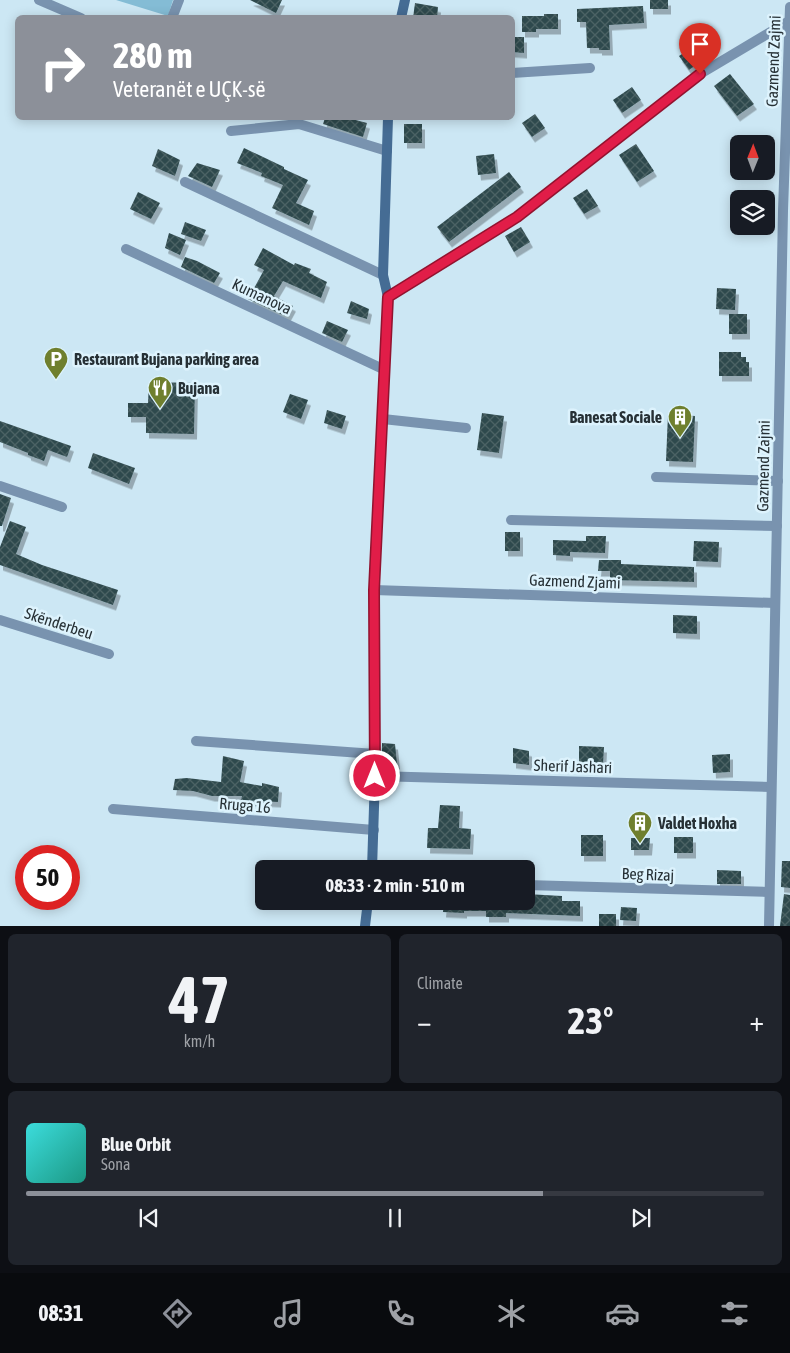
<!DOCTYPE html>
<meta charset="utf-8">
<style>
body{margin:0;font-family:"Asap Condensed",sans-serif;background:#20242c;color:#f1f3f6;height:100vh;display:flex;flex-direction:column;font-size:19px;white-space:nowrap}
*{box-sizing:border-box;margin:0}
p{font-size:16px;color:#9ea1a6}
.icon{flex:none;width:28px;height:28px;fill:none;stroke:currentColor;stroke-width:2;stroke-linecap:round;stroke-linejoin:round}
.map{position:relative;height:926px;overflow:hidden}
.sheet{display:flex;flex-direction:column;gap:8px;padding:8px;background:#0d0f14;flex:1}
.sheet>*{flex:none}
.guide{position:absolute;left:15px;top:15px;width:500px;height:105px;border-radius:8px;box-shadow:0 2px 12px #0003;background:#8c9099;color:#fff;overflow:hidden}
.needle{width:32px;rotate:1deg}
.buttons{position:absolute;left:730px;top:135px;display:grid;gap:10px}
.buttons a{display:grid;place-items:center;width:45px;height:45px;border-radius:8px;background:#171b24;box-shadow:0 2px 12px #0003;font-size:25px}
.speed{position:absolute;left:15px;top:845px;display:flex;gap:10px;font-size:25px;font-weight:700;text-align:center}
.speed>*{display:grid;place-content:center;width:65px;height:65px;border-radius:50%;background:#171b24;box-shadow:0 2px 12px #0003;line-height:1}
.speed .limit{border:8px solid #d22;background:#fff;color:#111}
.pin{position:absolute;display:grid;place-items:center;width:42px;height:42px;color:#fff;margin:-51px -21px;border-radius:50% 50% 50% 0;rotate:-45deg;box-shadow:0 0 5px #0007}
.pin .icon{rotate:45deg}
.me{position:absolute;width:55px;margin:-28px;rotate:0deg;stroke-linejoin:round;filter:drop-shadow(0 0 4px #0008)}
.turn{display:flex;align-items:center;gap:18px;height:105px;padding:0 15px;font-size:22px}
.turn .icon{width:65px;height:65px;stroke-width:2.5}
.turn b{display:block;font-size:35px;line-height:42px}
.big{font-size:38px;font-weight:700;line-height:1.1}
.sheet .card{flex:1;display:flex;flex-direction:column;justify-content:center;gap:8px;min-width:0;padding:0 18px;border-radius:8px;background:#20242c}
.sheet .dial{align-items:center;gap:0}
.dial b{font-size:65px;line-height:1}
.song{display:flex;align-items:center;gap:15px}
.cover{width:60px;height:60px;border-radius:8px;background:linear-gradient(135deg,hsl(180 70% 55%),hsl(170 70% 35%))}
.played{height:5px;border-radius:2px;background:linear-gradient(90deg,#8c9099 70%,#363941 70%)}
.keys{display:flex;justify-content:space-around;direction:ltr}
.heat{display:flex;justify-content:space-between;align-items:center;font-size:28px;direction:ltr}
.sheet .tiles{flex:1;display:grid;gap:8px;grid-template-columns:1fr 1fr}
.card:last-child{grid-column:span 2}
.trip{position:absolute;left:255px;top:860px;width:280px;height:50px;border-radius:8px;background:#171b24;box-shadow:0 2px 12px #0003;font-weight:700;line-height:50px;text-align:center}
.dock{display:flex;height:80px;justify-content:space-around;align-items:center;background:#090b0e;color:#9ea1a6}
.dock .icon{width:35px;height:35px}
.dock .current{color:#8c9099}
.dock b{font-size:22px;color:#f1f3f6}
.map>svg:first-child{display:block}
.pitch{fill:#84bcd5}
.building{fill:url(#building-cross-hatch);filter:url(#shadow)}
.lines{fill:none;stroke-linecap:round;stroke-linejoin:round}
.minor{stroke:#7993af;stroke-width:10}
.secondary{stroke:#456c94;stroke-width:10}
.route-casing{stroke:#92132f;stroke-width:12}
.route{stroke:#e11d48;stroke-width:9}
.labels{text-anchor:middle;stroke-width:5;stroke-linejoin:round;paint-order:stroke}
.street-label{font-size:16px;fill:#263035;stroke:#ddf3fd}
.poi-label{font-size:16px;font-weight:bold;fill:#263035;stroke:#ddf3fd;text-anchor:start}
</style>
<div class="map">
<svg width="790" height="926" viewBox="0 0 790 926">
<defs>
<pattern id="building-cross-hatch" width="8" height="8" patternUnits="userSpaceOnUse" patternTransform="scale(1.25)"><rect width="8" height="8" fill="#2f4a4e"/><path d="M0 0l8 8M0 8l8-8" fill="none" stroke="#4c6265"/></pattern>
<filter id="shadow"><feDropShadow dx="3" dy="5.5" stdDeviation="0" flood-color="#0004"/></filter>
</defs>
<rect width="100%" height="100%" fill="#cce7f4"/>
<polygon class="pitch" points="116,0 173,0 168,16"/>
<g class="building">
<polygon points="250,0 282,0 276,13"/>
<rect x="650" y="0" width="18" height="9"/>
<polygon points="415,3 438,7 437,18 413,18"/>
<polygon points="643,6 644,23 609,25 610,50 599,50 599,48 587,48 586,22 577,22 577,9"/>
<polygon points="544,14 558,14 558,29 536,29 536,32 522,32 522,16 544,16"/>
<polygon points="512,37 524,37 524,53 512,52"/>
<polygon points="699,43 708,57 689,70 679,56"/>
<polygon points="730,74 754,104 737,116 714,86"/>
<polygon points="632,87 641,100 622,113 613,100"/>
<polygon points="535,114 545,128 532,137 522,123"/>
<polygon points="325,118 348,118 367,123 363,137 323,124"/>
<rect x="404" y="124" width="18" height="19"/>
<polygon points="636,144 654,171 637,182 619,155"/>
<polygon points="244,148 284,167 284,169 308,180 296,203 314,211 309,225 272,208 283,185 261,176 262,173 237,163"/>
<polygon points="158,149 180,160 175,176 152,166"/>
<polygon points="494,154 496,173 478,175 476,156"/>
<polygon points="197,163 220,170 212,187 188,176"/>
<polygon points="509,172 521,187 449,242 437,227"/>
<polygon points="587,189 598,206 584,214 573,198"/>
<polygon points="138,192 160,203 151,219 130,209"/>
<polygon points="185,222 206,230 201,241 181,234"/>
<polygon points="521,227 530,242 514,252 505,236"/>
<polygon points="169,233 186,240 180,255 165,248"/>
<polygon points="263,248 294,265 295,263 311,269 309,273 327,282 321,298 283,281 274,296 293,306 287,317 248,299 264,270 254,265"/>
<polygon points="185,257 197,261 220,273 214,283 181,267"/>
<polygon points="717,288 736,289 735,310 716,309"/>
<polygon points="351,301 369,309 367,319 347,313"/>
<rect x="729" y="314" width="18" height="20"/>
<polygon points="327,321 348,330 342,342 322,333"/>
<polygon points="719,352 741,352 741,357 746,357 746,362 749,362 749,376 719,376"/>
<polygon points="149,382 195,383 194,434 146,433 146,417 128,417 128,403 148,403"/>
<polygon points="290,394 308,400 301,419 283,412"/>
<polygon points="327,410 346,416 342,429 324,423"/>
<polygon points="482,413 504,416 499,453 477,450"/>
<polygon points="668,414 695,416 693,462 666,461"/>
<polygon points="0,421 71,446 67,457 48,450 44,461 28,455 28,453 0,442"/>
<polygon points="93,453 135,468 129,484 88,468"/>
<polygon points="0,494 11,498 2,526 0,526"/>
<polygon points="10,521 26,527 16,554 42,565 118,590 113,605 0,565 0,547"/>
<rect x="505" y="532" width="15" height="19"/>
<polygon points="586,536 606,536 605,553 570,552 570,556 553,555 553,540 586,541"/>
<polygon points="694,541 719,542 718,562 693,561"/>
<polygon points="599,560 621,560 621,564 694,567 694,582 610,580 610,571 598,571"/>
<polygon points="673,615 697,616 697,634 673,633"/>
<polygon points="382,743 395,744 397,764 382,766"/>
<polygon points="579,746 604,747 603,765 579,764"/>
<polygon points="513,748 529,751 529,765 513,763"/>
<polygon points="730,754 730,772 713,773 712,755"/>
<polygon points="223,756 244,761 240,782 262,786 262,783 279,787 278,802 241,800 242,796 212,796 193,791 173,790 175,779 187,778 221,782"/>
<polygon points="440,805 460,806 459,828 471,829 470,849 427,848 428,828 438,828"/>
<rect x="581" y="835" width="22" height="21"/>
<rect x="674" y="837" width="19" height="16"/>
<polygon points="631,838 650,838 649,850 631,850"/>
<polygon points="782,861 790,861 790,888 781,887"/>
<polygon points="717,870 741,871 741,884 717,884"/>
<polygon points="526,894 562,896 562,901 580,901 580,916 506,913 506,917 486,917 486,911 464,911 464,913 443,912 444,901 526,901"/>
<polygon points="784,894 790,895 790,926 780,926"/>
<polygon points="621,907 637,908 636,921 620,920"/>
<rect x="599" y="914" width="17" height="12"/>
</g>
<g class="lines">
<g class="minor">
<polyline points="39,0 81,18"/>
<polyline points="172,18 179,0"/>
<polyline points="512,73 590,68"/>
<polyline points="231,131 299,124 387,151"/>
<polyline points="185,182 383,275"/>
<polyline points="126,249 385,370"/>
<polyline points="388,297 517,217 700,74 789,21"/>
<polyline points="383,419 466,428"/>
<polyline points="656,477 778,481"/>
<polyline points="0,486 62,507"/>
<polyline points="511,520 777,526"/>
<polyline points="374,590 775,603"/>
<polyline points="0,620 109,654"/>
<polyline points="196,741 375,754"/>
<polyline points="375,776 771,787"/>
<polyline points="113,809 374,830"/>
<polyline points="526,885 769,892"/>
<polyline points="769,926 783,211 790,7"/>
</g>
<g class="secondary">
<polyline points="401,18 405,0"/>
<polyline points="372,869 375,776 374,590 388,297 383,275 388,118"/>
<polyline points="365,926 368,901"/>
</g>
</g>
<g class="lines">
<defs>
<polyline id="route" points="375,776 374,590 388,297 517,217 700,74"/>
</defs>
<use href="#route" class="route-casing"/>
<use href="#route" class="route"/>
</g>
<defs>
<symbol id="parking-pin" viewBox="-11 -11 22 30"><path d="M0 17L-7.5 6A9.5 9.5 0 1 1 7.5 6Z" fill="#6f7f2e" stroke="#ddf3fd"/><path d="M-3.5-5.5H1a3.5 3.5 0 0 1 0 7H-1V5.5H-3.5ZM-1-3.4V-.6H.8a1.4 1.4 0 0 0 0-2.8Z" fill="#fff"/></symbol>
<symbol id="restaurant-pin" viewBox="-11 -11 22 30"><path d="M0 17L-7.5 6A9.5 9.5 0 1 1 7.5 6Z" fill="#6f7f2e" stroke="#ddf3fd"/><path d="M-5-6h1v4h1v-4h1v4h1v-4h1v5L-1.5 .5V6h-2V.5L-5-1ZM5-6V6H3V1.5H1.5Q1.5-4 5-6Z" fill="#fff"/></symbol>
<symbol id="building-pin" viewBox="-11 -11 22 30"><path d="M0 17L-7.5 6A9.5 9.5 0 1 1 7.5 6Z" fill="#6f7f2e" stroke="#ddf3fd"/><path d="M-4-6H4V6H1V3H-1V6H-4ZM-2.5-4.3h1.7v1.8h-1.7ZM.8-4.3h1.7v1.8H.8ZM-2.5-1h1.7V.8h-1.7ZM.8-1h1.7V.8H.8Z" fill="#fff"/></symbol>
</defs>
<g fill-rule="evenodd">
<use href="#parking-pin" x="42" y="345" width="28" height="38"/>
<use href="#restaurant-pin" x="146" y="374" width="28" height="38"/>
<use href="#building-pin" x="666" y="403" width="28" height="38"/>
<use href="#building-pin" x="626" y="809" width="28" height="38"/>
</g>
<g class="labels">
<g class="street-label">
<text transform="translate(773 61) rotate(-88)" y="6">Gazmend Zajmi</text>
<text transform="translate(262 296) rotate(25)" y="6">Kumanova</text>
<text transform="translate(763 466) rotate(-89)" y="6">Gazmend Zajmi</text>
<text transform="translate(575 581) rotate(2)" y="6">Gazmend Zjami</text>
<text transform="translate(59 623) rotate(18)" y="6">Skënderbeu</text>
<text transform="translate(573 766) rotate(2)" y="6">Sherif Jashari</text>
<text transform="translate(245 805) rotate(5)" y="6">Rruga 16</text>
<text transform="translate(648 874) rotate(2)" y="6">Beg Rizaj</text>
</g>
<g class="poi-label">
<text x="74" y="365">Restaurant Bujana parking area</text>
<text x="178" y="394">Bujana</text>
<text x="662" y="423" text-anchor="end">Banesat Sociale</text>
<text x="658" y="829">Valdet Hoxha</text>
</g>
</g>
</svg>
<div class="buttons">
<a><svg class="needle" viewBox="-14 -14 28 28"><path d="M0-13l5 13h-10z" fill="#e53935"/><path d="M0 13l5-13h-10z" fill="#9ea1a6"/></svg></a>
<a><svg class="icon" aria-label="layers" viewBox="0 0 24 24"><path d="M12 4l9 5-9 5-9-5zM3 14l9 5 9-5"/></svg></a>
</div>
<div class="speed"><div class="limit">50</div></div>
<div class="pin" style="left:700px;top:74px;background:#d93025"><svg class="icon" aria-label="arrive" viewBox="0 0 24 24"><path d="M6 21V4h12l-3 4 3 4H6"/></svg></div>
<svg class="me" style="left:375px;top:776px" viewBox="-20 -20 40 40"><circle r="17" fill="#e11d48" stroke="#fff" stroke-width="3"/><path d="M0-11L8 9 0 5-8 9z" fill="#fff"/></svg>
<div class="trip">08:33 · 2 min · 510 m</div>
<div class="guide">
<div class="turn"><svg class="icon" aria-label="right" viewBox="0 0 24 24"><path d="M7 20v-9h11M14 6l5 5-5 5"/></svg><div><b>280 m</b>Veteranët e UÇK-së</div></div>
</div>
</div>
<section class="sheet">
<div class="tiles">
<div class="card dial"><b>47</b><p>km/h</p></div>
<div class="card"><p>Climate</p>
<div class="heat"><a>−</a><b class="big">23°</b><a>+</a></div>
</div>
<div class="card">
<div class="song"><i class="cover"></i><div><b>Blue Orbit</b><p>Sona</p></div></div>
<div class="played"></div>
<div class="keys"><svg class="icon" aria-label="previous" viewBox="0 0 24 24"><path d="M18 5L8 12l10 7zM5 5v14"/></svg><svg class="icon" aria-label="pause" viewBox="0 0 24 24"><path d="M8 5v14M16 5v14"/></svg><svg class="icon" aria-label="next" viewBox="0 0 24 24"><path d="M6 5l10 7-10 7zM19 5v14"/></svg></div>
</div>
</div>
</section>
<nav class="dock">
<b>08:31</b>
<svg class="icon current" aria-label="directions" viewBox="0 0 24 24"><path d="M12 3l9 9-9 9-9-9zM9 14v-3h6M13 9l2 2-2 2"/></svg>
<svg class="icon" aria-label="music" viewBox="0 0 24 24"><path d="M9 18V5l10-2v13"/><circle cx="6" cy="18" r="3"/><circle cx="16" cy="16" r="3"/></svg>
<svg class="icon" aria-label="phone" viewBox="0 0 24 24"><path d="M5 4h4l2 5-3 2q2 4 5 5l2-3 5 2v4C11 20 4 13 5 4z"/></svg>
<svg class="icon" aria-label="climate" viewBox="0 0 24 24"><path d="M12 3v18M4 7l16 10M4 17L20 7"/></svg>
<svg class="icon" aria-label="car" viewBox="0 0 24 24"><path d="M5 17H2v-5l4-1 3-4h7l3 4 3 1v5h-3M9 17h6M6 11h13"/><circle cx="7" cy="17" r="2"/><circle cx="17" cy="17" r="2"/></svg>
<svg class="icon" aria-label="filters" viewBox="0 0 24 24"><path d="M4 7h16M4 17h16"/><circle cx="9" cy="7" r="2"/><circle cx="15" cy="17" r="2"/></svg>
</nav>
